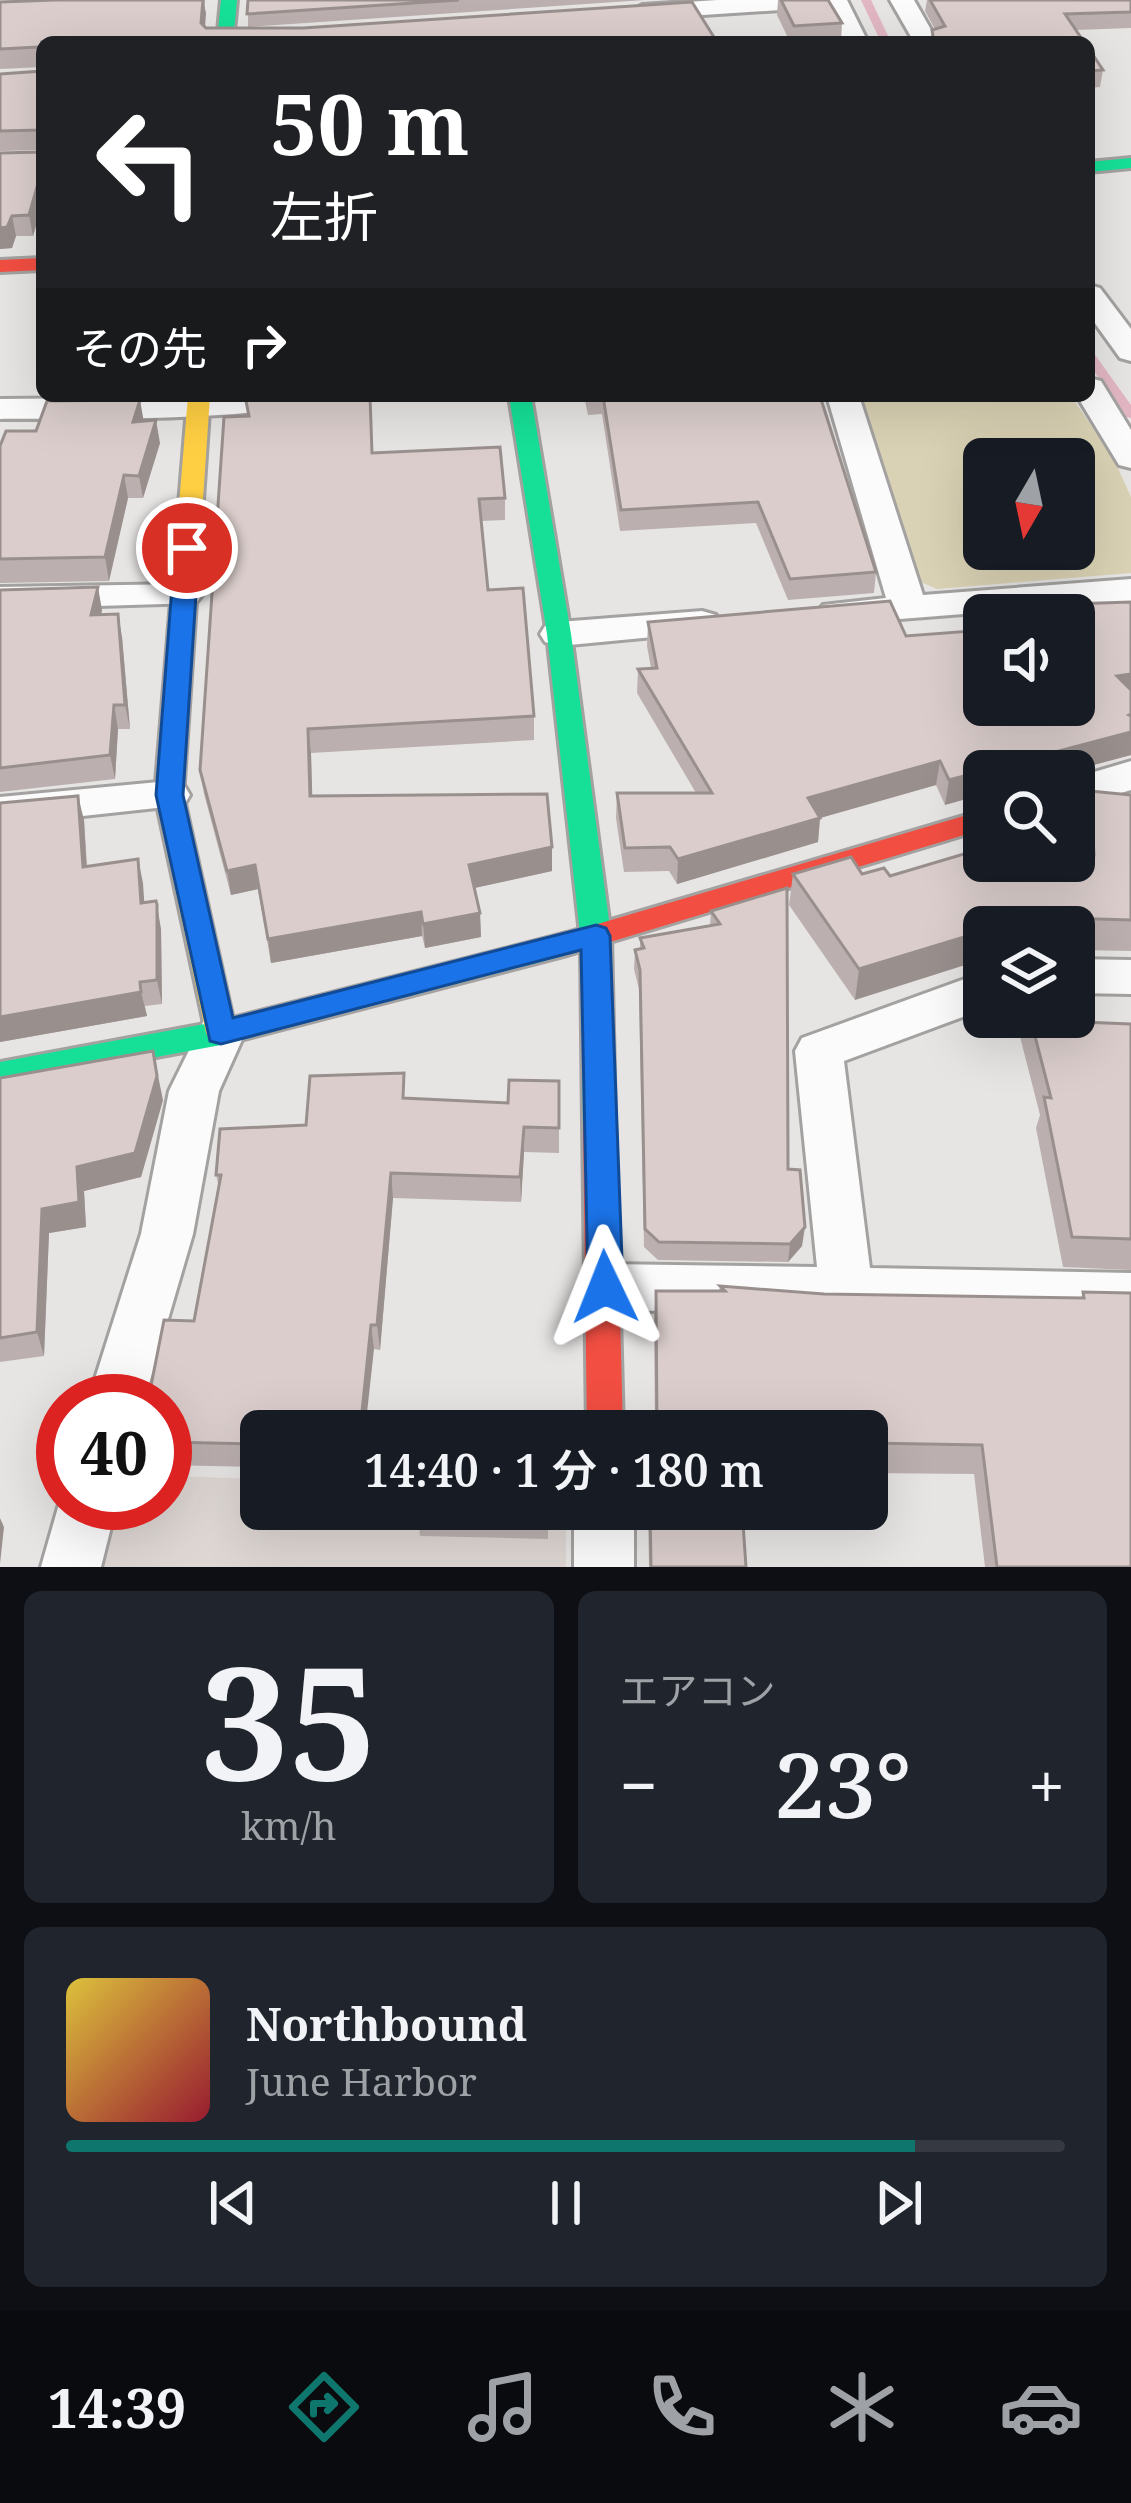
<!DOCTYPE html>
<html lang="ja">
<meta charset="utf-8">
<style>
body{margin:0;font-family:"Noto Serif","Noto Sans JP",serif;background:#20242c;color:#f1f3f6;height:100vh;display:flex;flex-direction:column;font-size:45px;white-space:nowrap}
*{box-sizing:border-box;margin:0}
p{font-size:39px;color:#9ea1a6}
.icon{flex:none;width:66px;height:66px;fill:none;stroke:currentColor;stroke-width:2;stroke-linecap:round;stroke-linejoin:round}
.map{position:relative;height:1567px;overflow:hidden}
.panel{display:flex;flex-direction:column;gap:24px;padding:24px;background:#0d0f14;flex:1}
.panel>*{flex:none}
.hud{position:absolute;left:36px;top:36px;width:1059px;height:366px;border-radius:18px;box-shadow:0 12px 48px #0002;background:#202124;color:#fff;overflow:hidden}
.needle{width:78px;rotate:189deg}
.buttons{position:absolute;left:963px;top:438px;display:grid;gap:24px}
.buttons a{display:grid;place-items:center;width:132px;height:132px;border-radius:18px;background:#171b24;box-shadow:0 12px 48px #0002;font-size:60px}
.speed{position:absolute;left:36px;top:1374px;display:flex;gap:24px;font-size:60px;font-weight:700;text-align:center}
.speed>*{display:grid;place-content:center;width:156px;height:156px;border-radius:50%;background:#171b24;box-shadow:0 12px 48px #0002;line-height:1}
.speed .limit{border:18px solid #d22;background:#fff;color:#111}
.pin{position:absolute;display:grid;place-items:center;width:102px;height:102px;color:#fff;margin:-51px;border:6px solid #fff;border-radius:50%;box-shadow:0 3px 12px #0007}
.me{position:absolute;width:132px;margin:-66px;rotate:358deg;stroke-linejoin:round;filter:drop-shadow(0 0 9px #0008)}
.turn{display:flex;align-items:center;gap:42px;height:252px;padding:0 36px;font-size:54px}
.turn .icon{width:156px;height:156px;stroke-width:2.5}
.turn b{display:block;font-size:84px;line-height:102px}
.then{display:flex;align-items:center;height:114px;padding:0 36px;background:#0003;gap:24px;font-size:45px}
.big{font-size:90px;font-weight:600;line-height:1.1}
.panel .tile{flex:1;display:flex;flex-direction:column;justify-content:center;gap:18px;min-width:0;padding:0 42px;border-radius:18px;background:#20242c}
.panel .dial{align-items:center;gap:0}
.dial b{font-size:156px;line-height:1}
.song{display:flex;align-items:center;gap:36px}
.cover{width:144px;height:144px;border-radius:18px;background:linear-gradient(135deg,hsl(50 70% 55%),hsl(350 70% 35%))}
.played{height:12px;border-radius:6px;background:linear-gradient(90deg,#0f766e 85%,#363941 85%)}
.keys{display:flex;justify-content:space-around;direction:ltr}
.heat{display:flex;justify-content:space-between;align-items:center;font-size:66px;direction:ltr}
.panel .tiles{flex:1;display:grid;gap:24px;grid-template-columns:1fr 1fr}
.tile:last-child{grid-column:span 2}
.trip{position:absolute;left:240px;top:1410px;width:648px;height:120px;border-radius:18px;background:#171b24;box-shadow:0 12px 48px #0002;font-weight:600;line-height:120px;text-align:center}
.dock{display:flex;height:192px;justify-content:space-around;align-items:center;background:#090b0e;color:#9ea1a6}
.dock .icon{width:84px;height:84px}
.dock .on{color:#0f766e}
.dock b{font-size:54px;color:#f1f3f6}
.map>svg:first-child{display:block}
.built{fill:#ddd6d3}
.green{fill:#dad2b4;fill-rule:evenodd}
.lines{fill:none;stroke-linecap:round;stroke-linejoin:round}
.stream{fill:#e1b6c2;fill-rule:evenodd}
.street-casing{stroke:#a4a2a1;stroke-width:6}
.fast-casing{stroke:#a4a2a1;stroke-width:6}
.slow-casing{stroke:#a4a2a1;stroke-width:6}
.jam-casing{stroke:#a4a2a1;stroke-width:6}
.street{fill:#fbfbfb;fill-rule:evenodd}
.fast{fill:#16e098;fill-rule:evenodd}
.slow{fill:#ffcf43;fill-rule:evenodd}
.jam{fill:#f24e42;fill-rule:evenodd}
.wall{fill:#bbb0af}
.shaded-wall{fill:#99908e}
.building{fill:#dacdcb;stroke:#99908e;stroke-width:3}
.route{fill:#1a73e8;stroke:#114b97;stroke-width:3}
</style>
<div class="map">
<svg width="1131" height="1567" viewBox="0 0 1131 1567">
<rect width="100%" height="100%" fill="#e7e5e4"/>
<polygon class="built" points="165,1476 261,1479 261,1509 566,1509 566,1567 101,1567 116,1503 165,1503"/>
<path class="green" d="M 854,396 L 1071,396 L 1113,457 L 1131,497 L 1131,573 L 937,589 L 918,581 ZM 984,459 L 1074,459 L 1074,549 L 984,549 Z"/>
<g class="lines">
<g class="stream">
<polygon points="861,0 871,0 891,42 881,42"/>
<polygon points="1089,351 1093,352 1131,405 1131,418 1126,417 1089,364"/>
</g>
<defs>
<g id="street">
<polygon points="717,0 847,0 868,42 844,42 827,7 642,19 630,12 642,5"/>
<polygon points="890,0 914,0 938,42 914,42"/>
<polygon points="1089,285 1100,288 1131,329 1131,361 1120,358 1089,315"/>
<polygon points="1089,378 1101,381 1131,430 1131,468 1119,465 1077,396 1089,396"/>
<path d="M 311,396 C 290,424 47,418 0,419 L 0,399 Z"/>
<polygon points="827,396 859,396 923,595 1131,579 1131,601 836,624 823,621 817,613 823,605 886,598"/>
<polygon points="183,584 196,587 202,595 196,603 0,609 0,587"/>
<polygon points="702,611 716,615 721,623 716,631 559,646 545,642 540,634 545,626 559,622"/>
<polygon points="1131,761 1131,790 1074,807 1074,778"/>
<polygon points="169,781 184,785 190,795 184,805 0,825 0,797"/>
<polygon points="1074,959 1131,960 1131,994 1074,993"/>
<polygon points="984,972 984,1009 844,1061 870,1268 1131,1273 1131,1319 605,1310 586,1303 578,1287 586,1271 605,1264 817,1267 795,1051 802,1038"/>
<polygon points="221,1015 238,1020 245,1033 219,1091 193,1234 144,1401 88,1401 141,1234 169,1091 204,1020"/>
<polygon points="63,1490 63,1503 117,1503 101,1567 41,1567"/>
<rect x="574" y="1509" width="60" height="58"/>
</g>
<g id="fast">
<polygon points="221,0 237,0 233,42 217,42"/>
<polygon points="1131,158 1131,168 1089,172 1089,162"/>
<polygon points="509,396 531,396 571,634 611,936 615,1121 610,1130 599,1134 588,1130 583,1121 581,945 577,952 567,955 221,1045 0,1086 0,1062 221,1021 567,933 577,936 581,943 547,634"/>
</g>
<polygon id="slow" points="188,396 210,396 183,795 236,1033 232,1041 221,1045 210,1041 206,1033 155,795"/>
<g id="jam">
<polygon points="42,258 42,270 0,272 0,260"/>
<polygon points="984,810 984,829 567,955 557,952 552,944 557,936"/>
<polygon points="599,1108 610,1112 615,1121 623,1431 587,1431 583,1121 588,1112"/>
</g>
</defs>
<use href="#street" class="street-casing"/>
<use href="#fast" class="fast-casing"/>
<use href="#slow" class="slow-casing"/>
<use href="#jam" class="jam-casing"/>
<use href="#street" class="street"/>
<use href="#fast" class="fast"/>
<use href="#slow" class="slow"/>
<use href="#jam" class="jam"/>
</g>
<g class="wall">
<polygon points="55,0 205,0 205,27 42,42 42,67 0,69 0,2"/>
<polygon points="248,0 645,0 248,27"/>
<polygon points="778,0 828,0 842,23 841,42 790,42 777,15"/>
<polygon points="927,0 1131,0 1131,28 1076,30 1084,42 930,42 932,30 935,29 925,11"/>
<polygon points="1089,49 1103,70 1100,87 1089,88"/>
<polygon points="42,68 42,208 33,236 16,236 12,248 0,249 0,153 41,152 41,150 0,151 0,74 42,71"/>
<polygon points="245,396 373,453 505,498 505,520 481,521 488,590 534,716 534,740 311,753 312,796 552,871 474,888 480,913 481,937 425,948 422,936 271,963 258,889 231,895 204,794 200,770 248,416"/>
<polygon points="584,396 820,396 876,572 874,593 788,600 756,523 620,531 602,414 588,415"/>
<polygon points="143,421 160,443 143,498 128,498 109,581 0,583 0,446 36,431"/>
<polygon points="0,590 102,610 101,615 122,637 130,729 118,729 115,779 0,792"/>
<polygon points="1131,602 1131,755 1071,771 984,771 945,805 936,785 820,818 818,842 677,884 669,871 624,872 616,818 617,793 696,793 637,693 638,669 651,668 647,646 648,622 906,636 984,705 1074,615 1055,615 1056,609 1071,609 1072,604"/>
<polygon points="1090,791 1131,795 1131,951 1074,950 1074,927 984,927 855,1000 789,905 793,874 890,876 984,861 1085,855 1083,821"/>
<polygon points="84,820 87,866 138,859 144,903 161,929 162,1004 145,1006 147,1016 0,1042"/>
<polygon points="787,888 788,1169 802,1246 788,1262 658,1260 644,1247 639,989 634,969 635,950 640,949 640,938 710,926 711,911"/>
<polygon points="1015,1017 1074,1017 1081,1022 1131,1024 1131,1270 1063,1267 1036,1128 1040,1115"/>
<polygon points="0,1078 163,1100 141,1177 84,1191 86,1227 49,1233 44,1356 0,1362"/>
<polygon points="559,1081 559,1153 524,1152 521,1202 393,1198 380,1350 374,1349 261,1431 261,1467 165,1465 165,1401 194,1321 219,1187 216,1175 306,1125 406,1099 508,1103"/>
<polygon points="720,1286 824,1294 1081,1298 1083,1292 1131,1567 985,1567 974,1474 867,1473 867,1431 655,1431 654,1321 656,1291 719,1291"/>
<polygon points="548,1509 548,1539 420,1536 419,1523"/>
<polygon points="648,1509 742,1509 746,1567 649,1567"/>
</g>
<g class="shaded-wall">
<polygon points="203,0 206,13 204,42 201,23"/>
<polygon points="37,187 41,208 33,236 29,215"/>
<polygon points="12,216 16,236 12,248 0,249 0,228"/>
<polygon points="140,400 144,423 133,422"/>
<polygon points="156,420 160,443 143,498 139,476"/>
<polygon points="124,475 128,498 109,581 105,557"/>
<polygon points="98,587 102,610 96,639 91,615"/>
<polygon points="118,614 122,637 130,729 125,705"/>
<polygon points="1131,674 1131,697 1117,676"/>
<polygon points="114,705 118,729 115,779 110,755"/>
<polygon points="1131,714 1131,755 1071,771 984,771"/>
<polygon points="308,729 311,753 313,820 310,796"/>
<polygon points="940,761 936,785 820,818 818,842 677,884 678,859 808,798"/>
<polygon points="984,771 984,794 945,805 949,780"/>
<polygon points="78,796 84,820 88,891 83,867"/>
<polygon points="552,847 552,871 470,889 469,865"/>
<polygon points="138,859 143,883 146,928 141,903"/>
<polygon points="255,865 258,889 231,895 227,871"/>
<polygon points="157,905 161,929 162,1004 157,980"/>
<polygon points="421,912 422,936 271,963 268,939"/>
<polygon points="480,913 481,937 425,948 423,924"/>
<polygon points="984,931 984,959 855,1000 859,969"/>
<polygon points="141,992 147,1016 0,1042 0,1017"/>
<polygon points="153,1051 163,1100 141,1177 84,1191 86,1227 49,1233 44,1356 37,1332 42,1209 77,1167"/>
<polygon points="524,1127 524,1152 521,1202 520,1177"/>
<polygon points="391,1173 393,1198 380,1350 377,1325"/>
<polygon points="805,1227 802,1246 788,1262 790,1244"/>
<polygon points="371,1325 374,1349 365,1431 360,1431"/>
<polygon points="0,1518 4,1527 0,1564"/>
</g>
<g class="building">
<polygon points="55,0 203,0 201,23 206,28 303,28 692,2 717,42 42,42 42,51 38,47 0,49 0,2"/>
<polygon points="248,0 459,0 247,14"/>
<polygon points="781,0 828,0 842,23 794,26"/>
<polygon points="930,0 1131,0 1131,12 1065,14 1084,42 934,42 932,30 945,26"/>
<polygon points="1089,49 1103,70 1089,71"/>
<polygon points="42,68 42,187 37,187 29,215 12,216 7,227 0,228 0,153 41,152 41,130 0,131 0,74 42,71"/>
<polygon points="245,396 370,396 372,453 500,447 505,498 479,499 488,590 523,588 534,716 308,729 310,796 547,794 552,847 469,865 480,913 423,924 421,912 268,939 255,865 227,871 200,770 224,417 249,416"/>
<polygon points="603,396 820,396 876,572 790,579 758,502 621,510"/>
<polygon points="140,400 133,422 156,420 139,476 124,475 105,557 0,559 0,446 6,431 36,431 47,401"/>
<polygon points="98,587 91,615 118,614 125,705 114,705 110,755 0,768 0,590"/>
<polygon points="890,601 906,636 984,630 984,705 1074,705 1074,615 1058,615 1056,609 1074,609 1072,604 1131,602 1131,674 1117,676 1131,690 1131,714 1129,715 1131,716 1131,732 949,780 940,761 808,798 820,818 678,859 670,847 625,848 617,793 712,793 638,669 657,668 648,622"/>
<polygon points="1090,791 1131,795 1131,920 1066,918 1068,927 1006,927 1006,924 995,927 984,927 984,931 859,969 793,874 851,857 862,874 884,868 890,876 984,848 984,861 1074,861 1074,855 1094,855"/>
<polygon points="78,796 83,867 138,859 141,903 156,901 157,905 157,980 140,982 141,992 0,1017 0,803"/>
<polygon points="787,888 788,1169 800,1170 805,1227 790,1244 659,1242 645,1229 640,970 635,950 644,948 640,938 720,924 711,911"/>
<polygon points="1074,972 1081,1022 1131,1024 1131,1239 1072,1237 1044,1097 1051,1098 1030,1017 1074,1017"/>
<polygon points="153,1051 157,1076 135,1153 77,1167 79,1202 42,1209 37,1332 0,1338 0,1078"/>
<polygon points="404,1073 403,1098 508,1103 509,1080 559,1081 559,1128 524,1127 520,1177 391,1173 377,1325 371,1325 360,1431 261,1431 261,1444 165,1442 165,1401 148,1401 164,1320 194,1321 221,1175 216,1175 220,1129 306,1125 310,1076"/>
<polygon points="720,1286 824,1294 1084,1298 1083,1292 1131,1293 1131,1567 997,1567 982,1445 867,1443 867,1431 657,1431 656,1291 725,1291"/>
<polygon points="420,1509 548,1509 548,1526 419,1523"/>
<polygon points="650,1509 742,1509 746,1567 651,1567"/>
</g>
<polygon class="route" points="187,541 199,548 183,795 233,1018 596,925 606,928 610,936 623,1287 617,1298 605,1302 593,1298 588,1287 581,950 221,1044 210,1041 156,795 175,548"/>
</svg>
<div class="buttons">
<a><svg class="needle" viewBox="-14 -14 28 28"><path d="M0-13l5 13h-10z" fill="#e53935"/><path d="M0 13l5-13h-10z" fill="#9ea1a6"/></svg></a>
<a><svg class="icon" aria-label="sound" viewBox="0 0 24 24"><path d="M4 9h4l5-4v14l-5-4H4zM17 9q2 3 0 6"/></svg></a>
<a><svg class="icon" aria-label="search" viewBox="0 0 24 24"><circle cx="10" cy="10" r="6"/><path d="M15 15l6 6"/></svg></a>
<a><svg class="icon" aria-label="layers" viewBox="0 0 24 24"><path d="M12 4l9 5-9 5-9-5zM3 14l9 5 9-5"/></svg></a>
</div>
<div class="speed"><div class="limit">40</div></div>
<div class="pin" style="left:187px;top:548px;background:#d93025"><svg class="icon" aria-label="arrive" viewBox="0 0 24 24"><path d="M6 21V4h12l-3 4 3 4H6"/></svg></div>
<svg class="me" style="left:605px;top:1287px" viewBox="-20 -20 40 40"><path d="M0-17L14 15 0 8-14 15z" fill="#1a73e8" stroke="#fff" stroke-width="4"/></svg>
<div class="trip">14:40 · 1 分 · 180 m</div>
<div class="hud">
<div class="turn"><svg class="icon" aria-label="left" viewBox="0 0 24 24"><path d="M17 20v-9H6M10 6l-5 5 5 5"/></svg><div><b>50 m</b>左折</div></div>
<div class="then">その先<svg class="icon" aria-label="right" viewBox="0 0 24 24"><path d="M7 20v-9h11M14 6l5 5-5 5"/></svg></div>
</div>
</div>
<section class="panel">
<div class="tiles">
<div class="tile dial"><b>35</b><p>km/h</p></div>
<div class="tile"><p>エアコン</p>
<div class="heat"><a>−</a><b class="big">23°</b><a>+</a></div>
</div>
<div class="tile">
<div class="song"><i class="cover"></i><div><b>Northbound</b><p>June Harbor</p></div></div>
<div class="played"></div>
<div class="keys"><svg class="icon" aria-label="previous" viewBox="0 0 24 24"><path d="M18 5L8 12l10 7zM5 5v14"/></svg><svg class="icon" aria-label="pause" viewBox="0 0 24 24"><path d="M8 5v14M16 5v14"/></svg><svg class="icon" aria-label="next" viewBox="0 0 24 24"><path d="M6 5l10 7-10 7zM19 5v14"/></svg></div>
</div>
</div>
</section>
<nav class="dock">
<b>14:39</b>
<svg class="icon on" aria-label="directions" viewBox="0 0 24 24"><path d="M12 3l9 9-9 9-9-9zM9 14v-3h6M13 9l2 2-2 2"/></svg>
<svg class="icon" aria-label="music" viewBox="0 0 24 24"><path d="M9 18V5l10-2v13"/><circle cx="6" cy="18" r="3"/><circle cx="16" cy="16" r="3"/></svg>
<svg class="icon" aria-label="phone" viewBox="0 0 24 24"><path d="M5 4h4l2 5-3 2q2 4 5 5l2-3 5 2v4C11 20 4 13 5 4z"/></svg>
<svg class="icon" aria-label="climate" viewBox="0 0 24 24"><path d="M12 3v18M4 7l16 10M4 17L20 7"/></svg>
<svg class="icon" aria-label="car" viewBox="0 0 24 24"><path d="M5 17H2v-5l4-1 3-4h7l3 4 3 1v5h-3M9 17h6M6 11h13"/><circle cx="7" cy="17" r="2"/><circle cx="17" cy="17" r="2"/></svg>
</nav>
